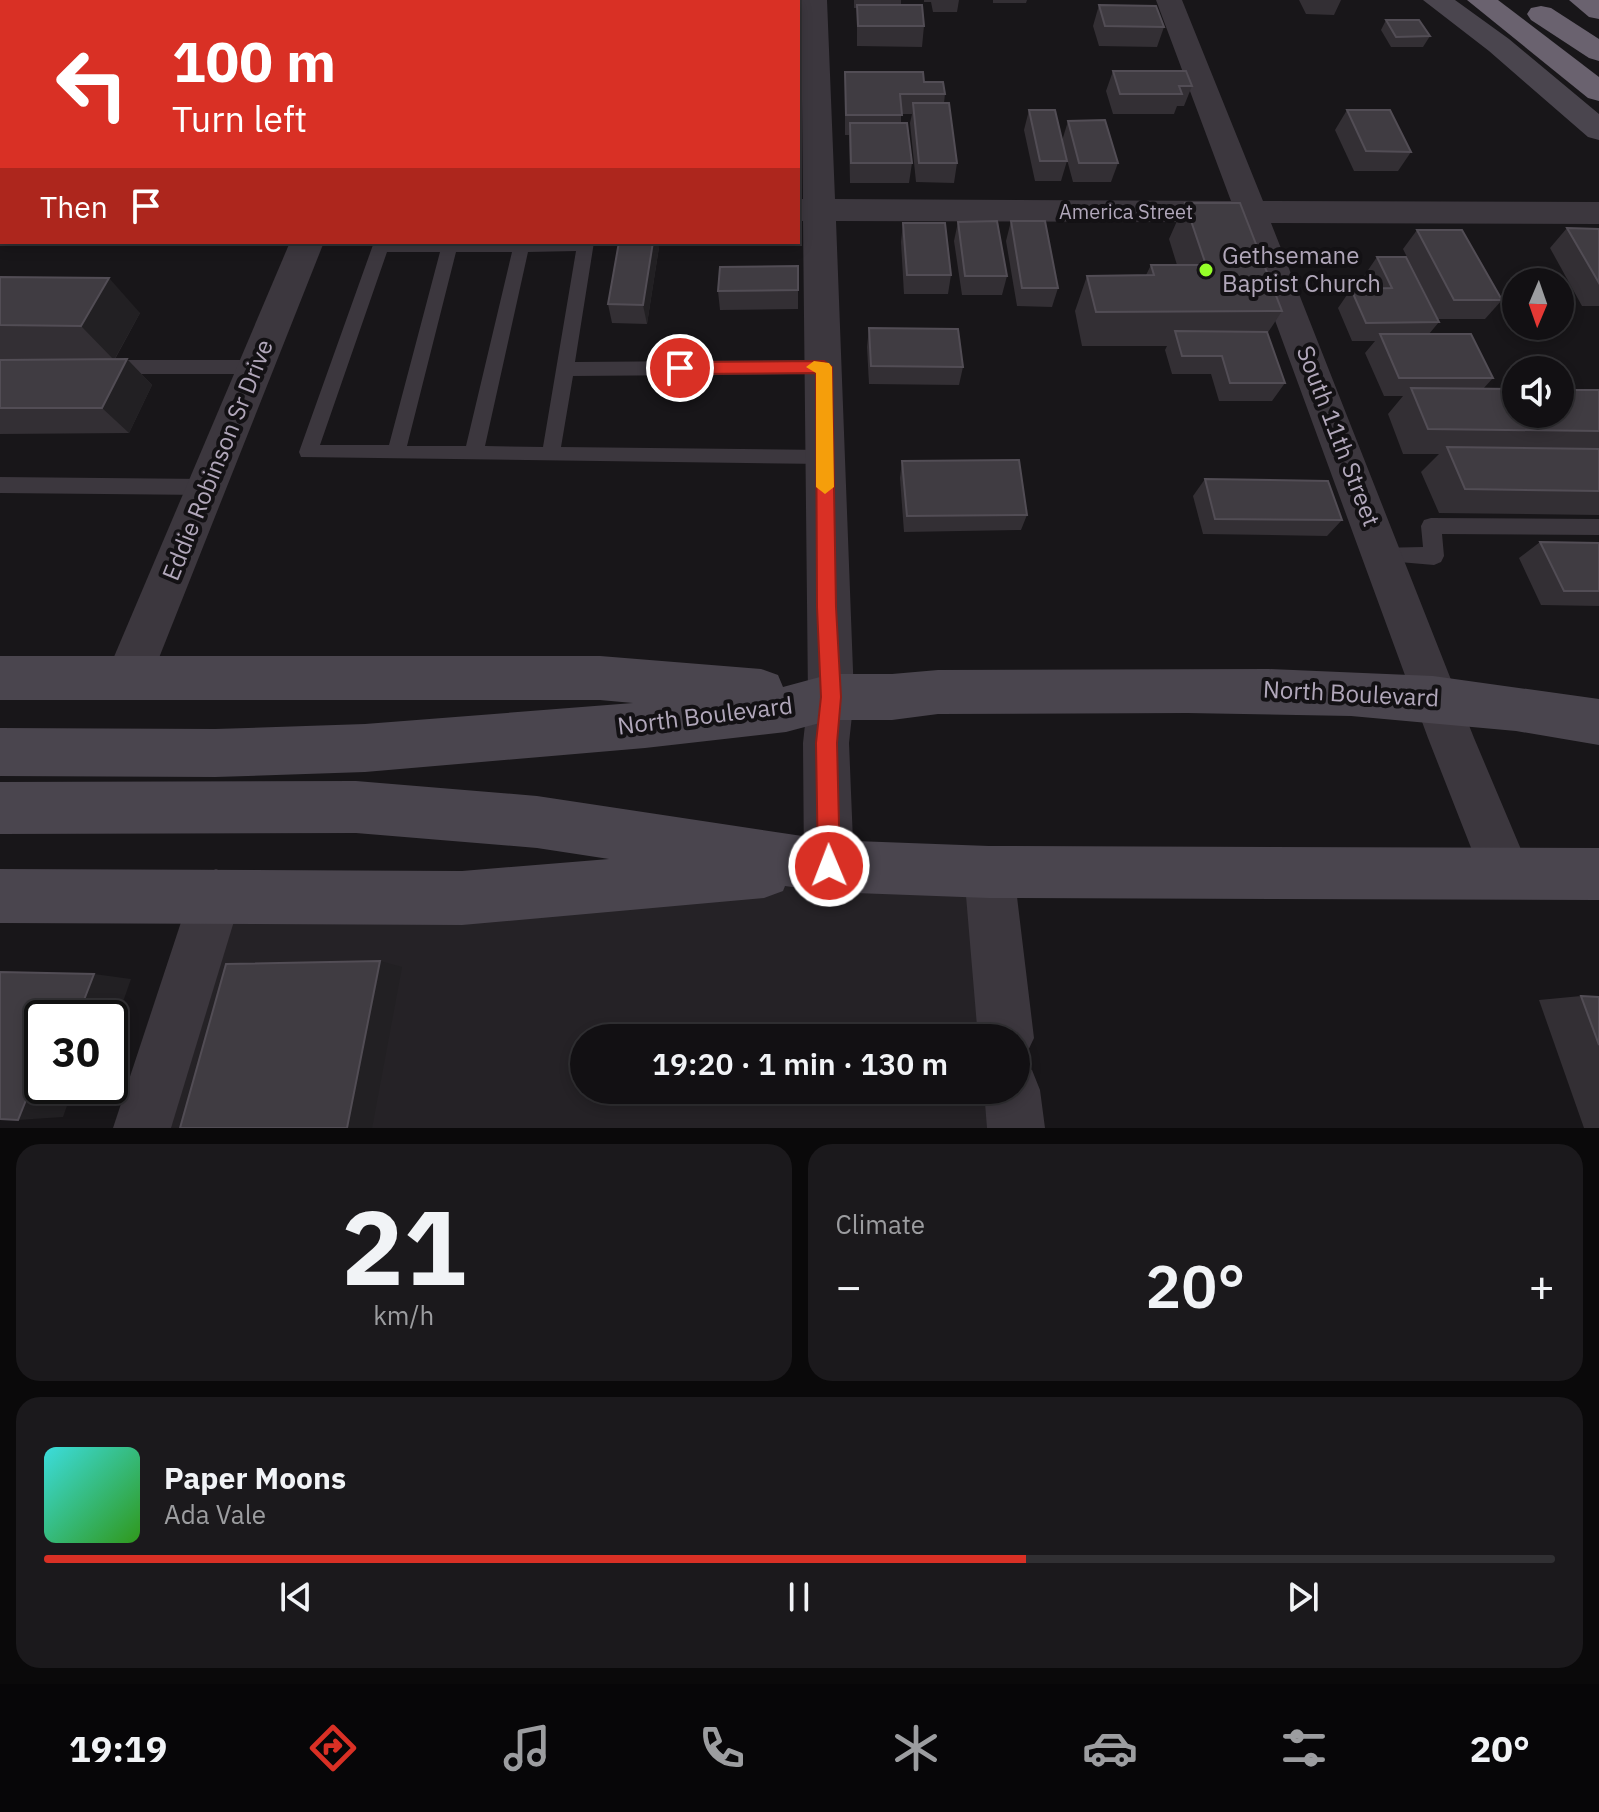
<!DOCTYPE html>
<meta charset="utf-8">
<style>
body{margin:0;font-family:"IBM Plex Sans",sans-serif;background:#1b191c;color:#f1f3f6;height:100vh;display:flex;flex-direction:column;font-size:30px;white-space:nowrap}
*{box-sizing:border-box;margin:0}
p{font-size:26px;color:#9c9da0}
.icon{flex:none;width:44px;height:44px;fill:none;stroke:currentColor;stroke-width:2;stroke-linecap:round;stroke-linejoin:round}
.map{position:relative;height:1128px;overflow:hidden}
.panel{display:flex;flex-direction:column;gap:16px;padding:16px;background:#0a090a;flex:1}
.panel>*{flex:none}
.top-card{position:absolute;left:0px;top:0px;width:800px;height:244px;box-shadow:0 4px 12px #0003,0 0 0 2px #313033;background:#d93025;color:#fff;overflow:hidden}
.needle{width:52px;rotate:182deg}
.controls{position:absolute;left:1502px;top:268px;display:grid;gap:16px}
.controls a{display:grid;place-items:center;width:72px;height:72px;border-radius:50%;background:#121013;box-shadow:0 4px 12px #0003,0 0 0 2px #313033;font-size:40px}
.speed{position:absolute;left:24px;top:1000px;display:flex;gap:16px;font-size:40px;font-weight:700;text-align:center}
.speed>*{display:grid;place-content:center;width:104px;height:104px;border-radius:50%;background:#121013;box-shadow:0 4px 12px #0003,0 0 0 2px #313033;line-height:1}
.speed .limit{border:4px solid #111;border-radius:12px;background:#fff;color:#111}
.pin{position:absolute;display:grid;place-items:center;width:68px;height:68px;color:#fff;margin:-34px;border:4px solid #fff;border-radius:50%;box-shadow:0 2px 8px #0007}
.me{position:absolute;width:88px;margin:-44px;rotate:359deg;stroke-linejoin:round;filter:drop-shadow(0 0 6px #0008)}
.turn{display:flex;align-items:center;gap:28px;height:168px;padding:0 40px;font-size:36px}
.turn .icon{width:104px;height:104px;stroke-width:2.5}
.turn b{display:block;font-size:56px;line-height:68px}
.then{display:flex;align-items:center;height:76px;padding:0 40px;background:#0003;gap:16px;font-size:30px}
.big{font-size:60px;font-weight:600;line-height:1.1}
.panel .card{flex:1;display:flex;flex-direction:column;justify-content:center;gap:12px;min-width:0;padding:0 28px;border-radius:24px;background:#1b191c}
.panel .dial{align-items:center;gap:0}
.dial b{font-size:104px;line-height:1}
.song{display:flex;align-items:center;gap:24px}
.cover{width:96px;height:96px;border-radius:12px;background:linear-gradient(135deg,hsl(180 70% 55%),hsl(110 70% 35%))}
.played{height:8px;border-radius:4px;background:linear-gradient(90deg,#d93025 65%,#313033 65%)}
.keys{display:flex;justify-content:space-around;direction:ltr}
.heat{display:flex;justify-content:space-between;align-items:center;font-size:44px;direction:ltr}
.panel .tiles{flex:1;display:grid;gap:16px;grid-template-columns:1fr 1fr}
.card:last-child{grid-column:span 2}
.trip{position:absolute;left:570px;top:1024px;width:460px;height:80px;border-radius:40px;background:#121013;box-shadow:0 4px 12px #0003,0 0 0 2px #313033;font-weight:600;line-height:80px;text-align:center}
.tabs{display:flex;height:128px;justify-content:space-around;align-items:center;background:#070608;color:#9c9da0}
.tabs .icon{width:56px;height:56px}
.tabs .active{color:#d93025}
.tabs b{font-size:36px;color:#f1f3f6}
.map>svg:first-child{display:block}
.built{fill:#252226}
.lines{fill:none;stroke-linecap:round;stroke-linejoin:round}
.lane{fill:#3c373e;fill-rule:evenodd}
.street{fill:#3c373e;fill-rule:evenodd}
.secondary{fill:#4a454e;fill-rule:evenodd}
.highway{fill:#6a626f;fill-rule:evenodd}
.wall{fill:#332f34}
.shaded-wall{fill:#222023}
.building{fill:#403c42;stroke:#524d55;stroke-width:2}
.route{fill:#d93025;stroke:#8d1f18;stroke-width:2}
.slow{fill:#f59e0b}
.poi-dot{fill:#95ff28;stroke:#131114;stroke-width:3}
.labels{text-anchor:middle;stroke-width:8;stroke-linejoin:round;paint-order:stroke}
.far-street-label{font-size:20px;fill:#b1a7ba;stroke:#131114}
.poi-label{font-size:24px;fill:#b1a7ba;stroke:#131114;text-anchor:start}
.street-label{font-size:24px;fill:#b1a7ba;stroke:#131114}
</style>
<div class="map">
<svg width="1599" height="1128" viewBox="0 0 1599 1128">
<rect width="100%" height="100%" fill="#181619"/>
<polygon class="built" points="989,872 1006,1038 584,1038 584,1090 1012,1090 1016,1128 142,1128 216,895"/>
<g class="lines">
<g class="lane">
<rect x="0" y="164" width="2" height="10"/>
<path d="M 374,242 L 594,242 L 575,362 L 824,360 L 833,367 L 824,374 L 573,376 L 561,447 L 825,450 L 832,452 L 834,457 L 832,462 L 825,464 L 301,457 L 299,452 ZM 576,251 L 543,447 L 485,446 L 528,252 ZM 387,252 L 440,252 L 389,445 L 320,445 ZM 456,252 L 512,252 L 466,446 L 407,446 Z"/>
<polygon points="108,360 256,360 265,367 256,374 108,374 99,367"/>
<polygon points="0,477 206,479 213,481 215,487 213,493 206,495 0,493"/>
<polygon points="1431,518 1599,519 1599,535 1442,534 1444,556 1441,562 1434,565 1376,560 1373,554 1376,548 1423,547 1421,526 1424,520"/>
</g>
<g class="street">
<polygon points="801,0 827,0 835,199 1231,201 1156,0 1182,0 1263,201 1599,202 1599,224 1271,223 1474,738 1531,873 1524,891 1506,898 1488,891 1428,738 1239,222 836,221 854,697 849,743 854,866 847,884 829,891 811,884 804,866 803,743 808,697 803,221 798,221 798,199 803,199"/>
<polygon points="290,242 324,242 151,678 144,693 128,699 112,693 105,678"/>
<polygon points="989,847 1007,854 1014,872 1034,1038 1025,1057 1016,1061 1016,1038 978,1038 964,872 971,854"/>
<polygon points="216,869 234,877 242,895 171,1128 113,1128 190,895 198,877"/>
<polygon points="1016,1063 1032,1070 1040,1090 1045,1128 987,1128 984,1090 1016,1090"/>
</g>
<g class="secondary">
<polygon points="1423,0 1455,0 1509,39 1599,114 1599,140 1588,137 1489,51"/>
<polygon points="0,656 600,656 761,669 778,675 783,687 831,674 892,674 938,670 1269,669 1433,676 1599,699 1599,745 1516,731 1351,716 1187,713 938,714 892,720 831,720 786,732 645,748 365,772 215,777 0,776 0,728 215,729 365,724 633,703 600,700 0,700"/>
<polygon points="356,781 537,796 829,840 989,846 1599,848 1599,900 989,898 829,892 785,886 783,891 764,898 462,925 0,923 0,869 462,871 609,859 537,848 356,833 0,834 0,782"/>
</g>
<g class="highway">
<polygon points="1467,0 1498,0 1599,77 1599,101 1588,98"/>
<polygon points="1569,0 1599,0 1599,19 1589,17"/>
<polygon points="1541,6 1551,8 1599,39 1599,61 1589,58 1531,20 1527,14 1531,8"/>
</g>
</g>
<g class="wall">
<polygon points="0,0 2,2 2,94 0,94"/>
<polygon points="854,0 901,0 901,5 924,26 922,47 857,46 857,8 854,8"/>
<polygon points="924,0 959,0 957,12 933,12 931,2 924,2"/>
<polygon points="993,0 1027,0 1026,3 993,3"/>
<polygon points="1299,0 1341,0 1334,15 1306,14"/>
<polygon points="1099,5 1164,27 1157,47 1099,46 1093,26"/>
<polygon points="1386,20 1430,36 1423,47 1391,47 1381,30"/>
<polygon points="1113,71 1192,86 1184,106 1177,106 1174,114 1113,114 1106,91"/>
<polygon points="845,72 924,82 945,94 944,103 957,163 954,183 916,182 910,123 912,114 901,114 901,123 912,163 909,183 850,183 849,135 845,135"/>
<polygon points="1029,110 1067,161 1061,181 1035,181 1024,130"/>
<polygon points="1347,110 1411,152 1398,171 1354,171 1335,130"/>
<polygon points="1068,121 1118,163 1111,182 1073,182 1062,141"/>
<polygon points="1185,203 1282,311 1267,334 1285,383 1272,401 1219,401 1211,374 1172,374 1165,350 1167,346 1082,346 1075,311 1087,276 1146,275 1151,265 1177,265 1169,239"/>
<polygon points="1011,221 1058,288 1052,307 1017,306 1006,241"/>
<polygon points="958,222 1007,276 1002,295 962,295 954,241"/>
<polygon points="903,223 951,275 948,294 904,294 901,242"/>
<polygon points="1567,228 1599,229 1599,306 1582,306 1550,248"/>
<polygon points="1417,230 1502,300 1485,319 1438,319 1403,249"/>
<polygon points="659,247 647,324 612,323 608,304"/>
<polygon points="1377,257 1439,322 1429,334 1493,378 1483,389 1599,390 1599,515 1439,513 1421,472 1439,454 1403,454 1388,414 1403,396 1384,396 1365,353 1375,341 1352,341 1338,308 1351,289 1369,289 1364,276"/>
<polygon points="798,266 798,309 720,310 718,291"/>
<polygon points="0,277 140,313 115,359 127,359 152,385 129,433 0,434 0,360 46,359 0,359"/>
<polygon points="869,328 963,367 959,385 869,384 867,347"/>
<polygon points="902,461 1027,515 1021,530 904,532 900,478"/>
<polygon points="1205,479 1342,520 1327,536 1203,534 1193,496"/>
<polygon points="1540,542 1599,543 1599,606 1541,605 1519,558"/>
<polygon points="1581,996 1599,997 1599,1128 1584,1128 1539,1000"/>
</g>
<g class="shaded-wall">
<polygon points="159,0 205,0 203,2 158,2"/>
<polygon points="0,172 2,174 2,230 0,232"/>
<polygon points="653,242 658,242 659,247 647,324 643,305"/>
<polygon points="109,278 140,313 114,360 81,326"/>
<polygon points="127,359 152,385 129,433 102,408"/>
<polygon points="380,961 402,967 372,1128 347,1128"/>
<polygon points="94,974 131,979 110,1039 110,1018 77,1018"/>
<polygon points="42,1060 42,1086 74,1086 63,1117 18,1120"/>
</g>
<g class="building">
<polygon points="0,0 159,0 158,2 2,2 2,57 0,57"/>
<polygon points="236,0 332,0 331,2 234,2"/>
<polygon points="857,5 922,5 924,26 858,26"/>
<polygon points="1099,5 1156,6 1164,27 1105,26"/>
<polygon points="1386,20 1419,20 1430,36 1396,37"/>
<polygon points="1113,71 1186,71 1192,86 1179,86 1182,94 1120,94"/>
<polygon points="845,72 923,72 924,82 943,82 945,94 900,94 902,115 846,115"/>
<polygon points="913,103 949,103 957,163 919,163"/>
<polygon points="1029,110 1055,110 1067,161 1040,161"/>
<polygon points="1347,110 1390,110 1411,152 1366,151"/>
<polygon points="1105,120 1118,163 1079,163 1068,121"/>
<polygon points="850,123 907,123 912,163 851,163"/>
<polygon points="1185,203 1240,203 1282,311 1096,312 1087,276 1154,275 1151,265 1206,265"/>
<polygon points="997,221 1007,276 965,276 958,222"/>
<polygon points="1011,221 1045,221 1058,288 1022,288"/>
<polygon points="903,223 945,223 951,275 907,275"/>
<polygon points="1567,228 1599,229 1599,283"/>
<polygon points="1417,230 1462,230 1502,300 1454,300"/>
<polygon points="619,242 653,242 643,305 608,304"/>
<polygon points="1377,257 1406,257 1439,322 1366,323 1351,289 1392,288"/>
<polygon points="798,266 798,290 718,291 720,267"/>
<polygon points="0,277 109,278 81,326 0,325"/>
<polygon points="869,328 958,329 963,367 871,366"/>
<polygon points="1175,331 1267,332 1285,383 1230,383 1222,356 1182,356"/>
<polygon points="1380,334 1471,334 1493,378 1399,378"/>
<polygon points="127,359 102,408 0,408 0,360"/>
<polygon points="1411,388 1516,389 1516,414 1560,414 1560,390 1599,390 1599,431 1428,429"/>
<polygon points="1447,447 1599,449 1599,491 1465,489"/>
<polygon points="1019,460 1027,515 907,516 902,461"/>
<polygon points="1205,479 1328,481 1342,520 1215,519"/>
<polygon points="1540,542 1599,543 1599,591 1564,591"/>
<polygon points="380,961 347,1128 180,1128 226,964"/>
<polygon points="0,972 94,974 77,1018 42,1018 42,1060 18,1120 0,1119"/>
<polygon points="1581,996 1599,997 1599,1045"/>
</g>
<polygon class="route" points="824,361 832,367 836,607 841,697 837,743 840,866 837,874 829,877 821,874 818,866 816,743 821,697 817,607 816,373 680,374 672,368 680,362"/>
<polygon class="slow" points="814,361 829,363 832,367 834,487 825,494 816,487 816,373 806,367"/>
<circle class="poi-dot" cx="1206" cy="270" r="8"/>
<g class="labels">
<g class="far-street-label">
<text x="1126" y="219">America Street</text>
</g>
<g class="poi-label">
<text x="1222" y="264">Gethsemane<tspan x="1222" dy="28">Baptist Church</tspan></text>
</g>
<g class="street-label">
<text transform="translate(1338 436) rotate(69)" y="8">South 11th Street</text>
<text transform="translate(218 460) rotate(-68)" y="8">Eddie Robinson Sr Drive</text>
<text transform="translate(1351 694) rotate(3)" y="8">North Boulevard</text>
<text transform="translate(705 716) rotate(-7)" y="8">North Boulevard</text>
</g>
</g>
</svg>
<div class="controls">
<a><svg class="needle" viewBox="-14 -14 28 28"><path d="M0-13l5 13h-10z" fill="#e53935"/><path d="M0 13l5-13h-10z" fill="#9c9da0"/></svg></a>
<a><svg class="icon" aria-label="sound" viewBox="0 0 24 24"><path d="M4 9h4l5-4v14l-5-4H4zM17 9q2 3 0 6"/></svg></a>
</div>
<div class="speed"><div class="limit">30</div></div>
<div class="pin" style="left:680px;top:368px;background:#d93025"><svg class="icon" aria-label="arrive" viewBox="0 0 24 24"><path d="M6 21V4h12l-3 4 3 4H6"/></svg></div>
<svg class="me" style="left:829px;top:866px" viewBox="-20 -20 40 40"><circle r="17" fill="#d93025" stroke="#fff" stroke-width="3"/><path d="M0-11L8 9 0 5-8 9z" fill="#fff"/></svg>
<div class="trip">19:20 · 1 min · 130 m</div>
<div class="top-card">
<div class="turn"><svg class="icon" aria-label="left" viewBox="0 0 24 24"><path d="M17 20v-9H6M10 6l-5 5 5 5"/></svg><div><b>100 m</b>Turn left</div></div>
<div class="then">Then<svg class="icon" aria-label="arrive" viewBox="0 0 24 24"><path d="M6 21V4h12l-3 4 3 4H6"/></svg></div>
</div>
</div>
<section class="panel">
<div class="tiles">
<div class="card dial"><b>21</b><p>km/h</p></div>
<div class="card"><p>Climate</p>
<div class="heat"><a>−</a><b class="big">20°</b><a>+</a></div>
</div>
<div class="card">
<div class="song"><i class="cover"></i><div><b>Paper Moons</b><p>Ada Vale</p></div></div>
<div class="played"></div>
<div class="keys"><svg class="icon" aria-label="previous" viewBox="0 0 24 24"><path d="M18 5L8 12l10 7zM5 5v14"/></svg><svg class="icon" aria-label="pause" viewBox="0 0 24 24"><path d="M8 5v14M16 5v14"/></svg><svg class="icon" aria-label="next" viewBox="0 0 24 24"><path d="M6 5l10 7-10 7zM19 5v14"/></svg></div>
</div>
</div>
</section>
<nav class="tabs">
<b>19:19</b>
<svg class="icon active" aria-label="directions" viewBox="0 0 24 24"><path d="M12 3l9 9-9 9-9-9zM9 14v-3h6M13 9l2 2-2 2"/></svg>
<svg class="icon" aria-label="music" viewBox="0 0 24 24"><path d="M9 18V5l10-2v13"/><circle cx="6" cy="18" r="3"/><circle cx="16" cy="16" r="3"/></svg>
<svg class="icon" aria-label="phone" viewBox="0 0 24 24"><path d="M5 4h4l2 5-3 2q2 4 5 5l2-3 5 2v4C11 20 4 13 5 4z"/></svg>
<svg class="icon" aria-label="climate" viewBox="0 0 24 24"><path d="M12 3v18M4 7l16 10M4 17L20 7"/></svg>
<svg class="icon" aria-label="car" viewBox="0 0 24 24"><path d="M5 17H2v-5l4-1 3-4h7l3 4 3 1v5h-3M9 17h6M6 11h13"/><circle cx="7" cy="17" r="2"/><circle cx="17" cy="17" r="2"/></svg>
<svg class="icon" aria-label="filters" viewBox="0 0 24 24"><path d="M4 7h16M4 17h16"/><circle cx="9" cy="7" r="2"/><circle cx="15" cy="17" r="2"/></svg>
<b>20°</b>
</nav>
